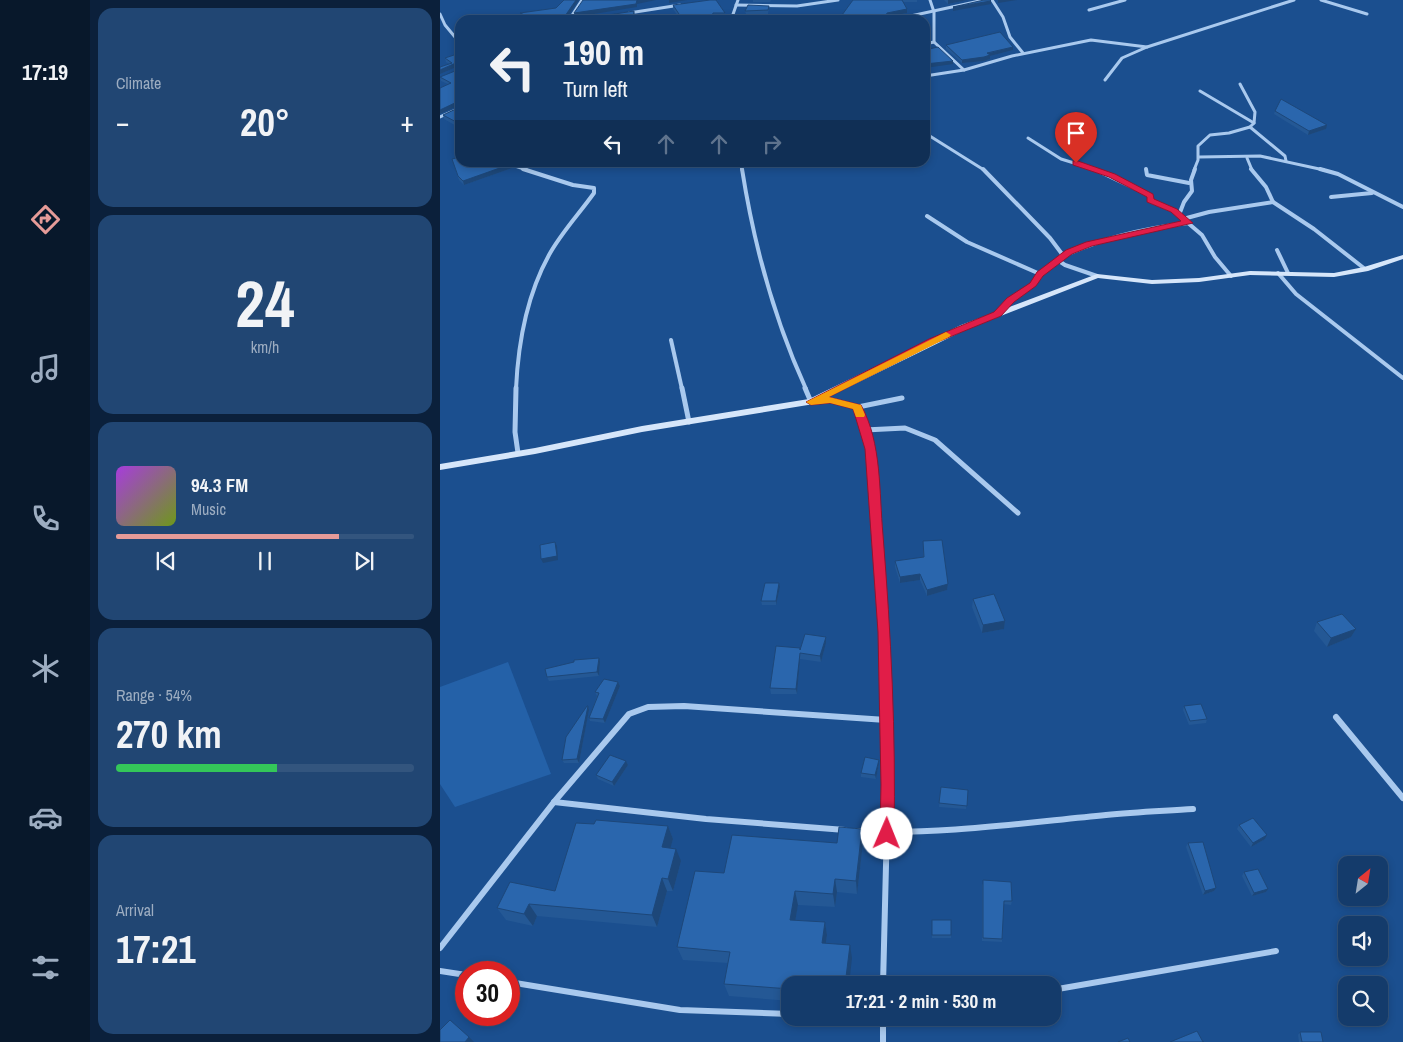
<!DOCTYPE html>
<meta charset="utf-8">
<style>
body{margin:0;font-family:"Archivo Narrow",sans-serif;background:#214673;color:#f1f3f6;height:100vh;display:flex;flex-direction:column;font-size:19px;white-space:nowrap}
*{box-sizing:border-box;margin:0}
p{font-size:16px;color:#9dadc1}
.icon{flex:none;width:28px;height:28px;fill:none;stroke:currentColor;stroke-width:2;stroke-linecap:round;stroke-linejoin:round}
.map{position:relative;flex:1;overflow:hidden}
.panel{display:flex;flex-direction:column;gap:8px;padding:8px;background:#0b203b;width:350px}
.panel>*{flex:none}
.banner{position:absolute;left:15px;top:15px;width:475px;height:152px;border-radius:15px;box-shadow:0 2px 8px #0003,0 0 0 1px #33557e;background:#143b6b;color:#f1f3f6;overflow:hidden}
.needle{width:32px;rotate:30deg}
.controls{position:absolute;left:898px;top:856px;display:grid;gap:10px}
.controls a{display:grid;place-items:center;width:50px;height:50px;border-radius:10px;background:#143b6b;box-shadow:0 2px 8px #0003,0 0 0 1px #33557e;font-size:25px}
.speed{position:absolute;left:15px;top:961px;display:flex;gap:10px;font-size:25px;font-weight:700;text-align:center}
.speed>*{display:grid;place-content:center;width:65px;height:65px;border-radius:50%;background:#143b6b;box-shadow:0 2px 8px #0003,0 0 0 1px #33557e;line-height:1}
.speed .limit{border:8px solid #d22;background:#fff;color:#111}
.pin{position:absolute;display:grid;place-items:center;width:42px;height:42px;color:#fff;margin:-51px -21px;border-radius:50% 50% 50% 0;rotate:-45deg;box-shadow:0 0 5px #0007}
.pin .icon{rotate:45deg}
.me{position:absolute;width:55px;margin:-28px;rotate:1deg;stroke-linejoin:round;filter:drop-shadow(0 0 4px #0008)}
.turn{display:flex;align-items:center;gap:18px;height:105px;padding:0 25px;font-size:22px}
.turn .icon{width:65px;height:65px;stroke-width:2.5}
.turn b{display:block;font-size:35px;line-height:42px}
.lanes{display:flex;align-items:center;height:48px;padding:0 25px;background:#0003;justify-content:center;gap:25px;direction:ltr}
.lanes .off{opacity:.35}
.big{font-size:38px;font-weight:700;line-height:1.1}
.panel .widget{flex:1;display:flex;flex-direction:column;justify-content:center;gap:8px;min-width:0;padding:0 18px;border-radius:15px;background:#214673}
.panel .dial{align-items:center;gap:0}
.dial b{font-size:65px;line-height:1}
.song{display:flex;align-items:center;gap:15px}
.cover{width:60px;height:60px;border-radius:8px;background:linear-gradient(135deg,hsl(280 70% 55%),hsl(80 70% 35%))}
.played{height:5px;border-radius:2px;background:linear-gradient(90deg,#e69b98 75%,#33557e 75%)}
.keys{display:flex;justify-content:space-around;direction:ltr}
.heat{display:flex;justify-content:space-between;align-items:center;font-size:28px;direction:ltr}
.charge{height:8px;border-radius:4px;background:linear-gradient(90deg,#34c759 54%,#33557e 0)}
.trip{position:absolute;left:341px;top:976px;width:280px;height:50px;border-radius:15px;background:#143b6b;box-shadow:0 2px 8px #0003,0 0 0 1px #33557e;font-weight:700;line-height:50px;text-align:center}
main{display:flex;flex:1;min-height:0}
.menu{display:flex;flex-direction:column;width:90px;justify-content:space-around;align-items:center;background:#08182b;color:#9dadc1}
.menu .icon{width:35px;height:35px}
.menu .selected{color:#e69b98}
.menu b{font-size:22px;color:#f1f3f6}
.map>svg:first-child{display:block}
.green{fill:#2461a8}
.lines{fill:none;stroke-linecap:round;stroke-linejoin:round}
.street-far3{stroke:#a9c9ee;stroke-width:3}
.street-far2{stroke:#a9c9ee;stroke-width:4}
.street-far1{stroke:#a9c9ee;stroke-width:5}
.street{stroke:#a9c9ee;stroke-width:6}
.secondary{fill:#d6e6fa;fill-rule:evenodd}
.wall{fill:#245895}
.shaded-wall{fill:#1d4779}
.building{fill:#2a66ad;stroke:#1d4779}
.route{fill:#e11d48;stroke:#92132f}
.slow{fill:#f59e0b}
</style>
<main>
<nav class="menu">
<b>17:19</b>
<svg class="icon selected" aria-label="directions" viewBox="0 0 24 24"><path d="M12 3l9 9-9 9-9-9zM9 14v-3h6M13 9l2 2-2 2"/></svg>
<svg class="icon" aria-label="music" viewBox="0 0 24 24"><path d="M9 18V5l10-2v13"/><circle cx="6" cy="18" r="3"/><circle cx="16" cy="16" r="3"/></svg>
<svg class="icon" aria-label="phone" viewBox="0 0 24 24"><path d="M5 4h4l2 5-3 2q2 4 5 5l2-3 5 2v4C11 20 4 13 5 4z"/></svg>
<svg class="icon" aria-label="climate" viewBox="0 0 24 24"><path d="M12 3v18M4 7l16 10M4 17L20 7"/></svg>
<svg class="icon" aria-label="car" viewBox="0 0 24 24"><path d="M5 17H2v-5l4-1 3-4h7l3 4 3 1v5h-3M9 17h6M6 11h13"/><circle cx="7" cy="17" r="2"/><circle cx="17" cy="17" r="2"/></svg>
<svg class="icon" aria-label="filters" viewBox="0 0 24 24"><path d="M4 7h16M4 17h16"/><circle cx="9" cy="7" r="2"/><circle cx="15" cy="17" r="2"/></svg>
</nav>
<section class="panel">
<div class="widget"><p>Climate</p>
<div class="heat"><a>−</a><b class="big">20°</b><a>+</a></div>
</div>
<div class="widget dial"><b>24</b><p>km/h</p></div>
<div class="widget">
<div class="song"><i class="cover"></i><div><b>94.3 FM</b><p>Music</p></div></div>
<div class="played"></div>
<div class="keys"><svg class="icon" aria-label="previous" viewBox="0 0 24 24"><path d="M18 5L8 12l10 7zM5 5v14"/></svg><svg class="icon" aria-label="pause" viewBox="0 0 24 24"><path d="M8 5v14M16 5v14"/></svg><svg class="icon" aria-label="next" viewBox="0 0 24 24"><path d="M6 5l10 7-10 7zM19 5v14"/></svg></div>
</div>
<div class="widget"><p>Range · 54%</p><b class="big">270 km</b><div class="charge"></div></div>
<div class="widget"><p>Arrival</p><b class="big">17:21</b></div>
</section>
<div class="map">
<svg width="963" height="1042" viewBox="0 0 963 1042">
<rect width="100%" height="100%" fill="#1b4f8f"/>
<polygon class="green" points="68,662 111,774 15,807 0,784 0,687"/>
<g class="lines">
<g class="street-far3">
<polyline points="490,0 494,12 494,42 524,70"/>
<polyline points="552,0 563,17 570,37 583,53"/>
<polyline points="881,0 927,14"/>
<polyline points="296,5 357,6 398,0"/>
<polyline points="649,10 685,0"/>
<polyline points="189,13 240,5"/>
<polyline points="0,14 5,25 20,43"/>
<polyline points="466,17 544,0"/>
<polyline points="129,20 142,0"/>
<polyline points="291,20 298,0"/>
<polyline points="485,44 494,42"/>
<polyline points="485,76 524,70 572,56 651,40 707,47"/>
<polyline points="665,80 682,58 707,47 854,0"/>
<polyline points="800,84 815,112 814,123"/>
<polyline points="760,91 814,123 810,127 845,156 846,161"/>
<polyline points="0,117 20,108"/>
<polyline points="485,133 544,170"/>
<polyline points="588,138 621,159 657,170"/>
<polyline points="759,157 820,156 884,170"/>
<polyline points="807,158 812,170"/>
<polyline points="77,162 75,166 87,170"/>
<polyline points="301,162 302,170"/>
<polyline points="754,170 758,160 758,146 770,135 789,133 810,127"/>
</g>
<g class="street-far2">
<path d="M 302,169 C 314,245 334,319 366,389"/>
<polyline points="543,169 610,238 622,254 619,261 600,274 593,284 570,300 557,314"/>
<polyline points="654,169 711,196 710,201 734,211 762,235 775,257 791,276"/>
<polyline points="706,169 707,175 749,183"/>
<polyline points="811,169 826,187 833,202 874,229 925,269"/>
<polyline points="880,169 898,174 963,207"/>
<polyline points="891,197 932,193"/>
<polyline points="739,215 744,202 752,191 751,180 755,169"/>
<polyline points="487,216 527,242 600,274"/>
<polyline points="743,219 769,212 833,202"/>
<polyline points="837,250 848,273"/>
<path d="M 621,257 C 660,239 705,228 748,223"/>
<polyline points="619,261 625,265 657,276"/>
<polyline points="838,273 856,294 963,378"/>
<polyline points="231,340 242,389"/>
<path d="M 76,389 C 78,345 87,295 109,255 C 121,233 139,214 154,193 L 154,188 L 133,185 L 83,169"/>
</g>
<g class="street-far1">
<polyline points="76,388 75,432 78,453"/>
<polyline points="242,388 249,422"/>
<polyline points="365,388 371,402 391,400 418,407 462,398"/>
<polyline points="418,407 430,449 444,631 445,674"/>
<polyline points="425,430 465,428 495,440 578,513"/>
</g>
<g class="street">
<polyline points="896,717 963,798"/>
<polyline points="114,802 266,819 405,830"/>
<path d="M 416,831 C 500,835 582,823 666,815 C 695,812 724,811 753,809"/>
<polyline points="0,948 114,802 189,714 208,707 244,706 446,720"/>
<polyline points="0,971 26,975"/>
<polyline points="69,982 240,1010 350,1014"/>
<polyline points="443,985 448,785 445,673"/>
<polyline points="612,990 836,951"/>
<polyline points="443,1018 443,1042"/>
</g>
<polygon class="secondary" points="963,255 963,259 928,271 894,277 810,275 759,282 712,284 658,278 527,329 374,404 202,432 95,454 0,470 0,464 95,448 202,426 369,399 521,325 657,274 712,280 759,278 810,271 894,273 924,267"/>
</g>
<g class="wall">
<polygon points="124,0 139,0 126,19 127,20 132,17 136,20 194,11 195,15 194,20 85,20 88,19 81,17 80,13 116,8"/>
<polygon points="313,0 331,0 330,2 313,2"/>
<polygon points="413,0 477,0 477,2 463,2 467,9 467,13 447,17 446,19 449,20 473,20 387,20 387,16 402,15"/>
<polygon points="504,0 527,0 508,4"/>
<polygon points="233,5 285,13 286,17 274,17 273,20 241,20 233,9"/>
<polygon points="329,6 328,14 306,14 305,11"/>
<polygon points="506,45 573,47 573,50 550,56 550,59 544,61 522,63 506,49"/>
<polygon points="20,53 20,66 19,66 0,74 9,64 6,62 5,58"/>
<polygon points="20,69 20,105 0,114 0,88 8,84 1,81 0,77"/>
<polygon points="20,107 20,128 4,119 3,115"/>
<polygon points="835,111 886,129 868,135 834,114"/>
<polygon points="12,159 67,163 71,164 72,168 24,185 19,180"/>
<polygon points="126,162 163,162 159,168 127,166"/>
<polygon points="483,541 508,584 507,590 487,596 480,580 460,583 455,567 455,561 483,557"/>
<polygon points="339,583 340,587 336,605 322,605 321,601"/>
<polygon points="533,599 565,621 564,629 542,633 532,607"/>
<polygon points="877,622 916,629 911,637 887,647 874,631"/>
<polygon points="386,637 386,643 381,662 360,659 357,694 331,694 330,688 360,648"/>
<polygon points="160,662 159,676 109,681 107,677"/>
<polygon points="178,682 180,686 165,723 150,721 149,718 157,696 155,692"/>
<polygon points="148,706 149,710 139,763 124,763 122,760"/>
<polygon points="744,706 767,719 766,723 749,725 743,710"/>
<polygon points="439,760 439,763 436,779 421,777 421,773"/>
<polygon points="186,761 188,765 174,786 158,779 156,775"/>
<polygon points="501,787 528,790 526,809 499,807"/>
<polygon points="154,824 228,826 233,839 230,848 241,861 233,891 227,891 217,927 97,916 93,926 66,920 57,908 115,891"/>
<polygon points="799,825 827,835 825,839 811,847 797,829"/>
<polygon points="422,829 423,843 417,894 397,892 395,907 358,905 355,920 385,922 387,935 386,943 412,958 350,985 350,1001 289,996 284,984 288,963 243,960 237,947 284,873 397,843"/>
<polygon points="748,843 776,888 774,891 763,895 746,847"/>
<polygon points="804,872 828,889 826,892 812,896 802,876"/>
<polygon points="542,884 572,901 571,905 563,904 562,942 542,941"/>
<rect x="492" y="920" width="19" height="18"/>
<polygon points="860,1032 883,1042 859,1042 858,1035"/>
</g>
<g class="shaded-wall">
<polygon points="136,0 139,0 126,19 125,16"/>
<polygon points="198,0 216,0 197,4 197,7 135,17 134,13"/>
<polygon points="229,0 247,0 229,3"/>
<polygon points="508,0 527,0 508,4"/>
<polygon points="558,0 577,0 558,3"/>
<polygon points="551,1 551,4 513,11 513,7"/>
<polygon points="467,9 467,13 447,17 446,20 445,18 447,13"/>
<polygon points="573,47 573,50 550,56 550,59 544,61 522,63 522,60"/>
<polygon points="513,61 513,64 485,68 485,64"/>
<polygon points="18,62 19,66 0,74 0,70"/>
<polygon points="19,101 20,105 0,114 0,110"/>
<polygon points="887,125 886,129 868,135 869,131"/>
<polygon points="159,162 163,162 159,168 158,164"/>
<polygon points="71,164 72,168 24,185 23,181"/>
<polygon points="115,542 117,546 118,560 103,563 101,559"/>
<polygon points="480,574 480,580 460,583 460,577"/>
<polygon points="339,583 340,587 336,605 336,601"/>
<polygon points="508,584 507,590 487,596 487,590"/>
<polygon points="565,621 564,629 542,633 543,625"/>
<polygon points="916,629 911,637 887,647 891,638"/>
<polygon points="386,637 386,643 381,662 380,656"/>
<polygon points="360,653 360,659 357,694 356,689"/>
<polygon points="159,658 160,662 159,676 157,672"/>
<polygon points="178,682 180,686 165,723 163,719"/>
<polygon points="148,706 149,710 139,763 137,759"/>
<polygon points="439,760 439,763 436,779 435,775"/>
<polygon points="186,761 188,765 174,786 172,782"/>
<polygon points="228,826 233,839 227,860 222,847"/>
<polygon points="422,829 423,843 417,894 416,881"/>
<polygon points="827,835 825,839 811,847 813,843"/>
<polygon points="236,849 241,861 233,891 228,879"/>
<polygon points="222,878 227,891 217,927 212,915"/>
<polygon points="395,879 397,892 395,907 393,894"/>
<polygon points="776,888 774,891 763,895 765,891"/>
<polygon points="828,889 826,892 812,896 814,893"/>
<polygon points="355,891 358,905 353,933 350,920"/>
<polygon points="89,904 97,916 93,926 84,914"/>
<polygon points="385,922 387,935 384,956 382,943"/>
<polygon points="410,945 412,958 409,985 405,985"/>
<polygon points="29,1037 34,1042 25,1042"/>
</g>
<g class="building">
<polygon points="124,0 136,0 125,16 127,20 132,17 136,20 194,11 193,20 85,20 92,18 80,13 116,8"/>
<polygon points="143,0 198,0 197,0 196,4 134,13"/>
<polygon points="270,0 276,0 285,13 273,13 271,20 243,20 233,5"/>
<polygon points="413,0 462,0 467,9 447,13 445,18 449,20 471,15 473,20 388,20 387,16 402,15"/>
<polygon points="544,0 550,0 551,1 513,7"/>
<polygon points="308,5 329,6 328,10 305,11"/>
<polygon points="560,32 573,47 547,53 550,55 544,57 522,60 506,45"/>
<polygon points="485,43 487,43 489,49 498,47 513,61 485,64"/>
<polygon points="20,53 20,63 18,62 0,70 0,67 12,63 5,58"/>
<polygon points="20,69 20,102 19,101 0,110 0,88 11,83 0,77"/>
<polygon points="841,99 887,125 869,131 835,111"/>
<polygon points="20,107 20,124 3,115"/>
<polygon points="20,157 20,162 66,162 71,164 23,181 18,176 12,159"/>
<polygon points="131,162 159,162 158,164"/>
<polygon points="502,540 508,584 487,590 480,574 460,577 455,561 484,557 483,541"/>
<polygon points="115,542 117,556 101,559 100,545"/>
<polygon points="325,583 339,583 336,601 321,601"/>
<polygon points="554,594 565,621 543,625 533,599"/>
<polygon points="902,614 916,629 891,638 877,622"/>
<polygon points="365,634 386,637 380,656 360,653 356,689 330,688 336,646 360,648 360,650"/>
<polygon points="159,658 157,672 107,677 105,669 134,662 134,660"/>
<polygon points="164,679 178,682 163,719 149,718 159,693 155,692"/>
<polygon points="761,704 767,719 750,721 744,706"/>
<polygon points="147,706 148,706 137,759 122,760 126,737"/>
<polygon points="170,755 186,761 172,782 156,775"/>
<polygon points="425,757 439,760 435,775 421,773"/>
<polygon points="501,787 528,790 527,806 499,803"/>
<polygon points="813,818 827,835 813,843 799,825"/>
<polygon points="156,820 228,826 222,847 236,849 228,879 222,878 212,915 89,904 84,914 57,908 70,882 115,891 136,823 154,824"/>
<polygon points="399,827 422,829 416,881 395,879 393,894 355,891 350,920 385,922 382,943 410,945 405,985 350,985 350,989 284,984 290,952 237,947 255,871 284,873 292,835 397,843"/>
<polygon points="763,842 776,888 765,891 748,843"/>
<polygon points="818,869 828,889 814,893 804,872"/>
<polygon points="543,880 571,882 572,901 564,901 562,939 543,938"/>
<rect x="492" y="920" width="19" height="15"/>
<polygon points="10,1020 29,1037 25,1042 0,1042 0,1030"/>
<polygon points="757,1031 763,1042 764,1042 730,1042"/>
<polygon points="860,1032 881,1032 883,1042 862,1042"/>
<polygon points="688,1038 690,1042 678,1042"/>
</g>
<path class="route" d="M 633,161 L 638,161 L 675,174 L 713,194 L 714,199 L 737,209 L 753,223 L 652,246 L 632,254 L 603,276 L 596,286 L 574,302 L 561,316 L 495,343 L 389,397 L 421,405 C 442,443 439,492 443,535 C 451,634 456,734 454,834 L 452,839 L 447,841 L 442,839 L 440,834 L 441,785 L 438,632 L 425,449 L 413,409 L 390,403 L 371,405 L 366,402 L 489,339 L 554,312 L 567,298 L 590,283 L 597,272 L 626,250 L 646,242 L 741,221 L 731,212 L 707,202 L 707,197 L 669,177 L 633,165 Z"/>
<polygon class="slow" points="506,332 511,335 509,337 389,397 421,405 425,415 424,417 416,417 413,409 390,403 371,405 366,402"/>
</svg>
<div class="controls">
<a><svg class="needle" viewBox="-14 -14 28 28"><path d="M0-13l5 13h-10z" fill="#e53935"/><path d="M0 13l5-13h-10z" fill="#9dadc1"/></svg></a>
<a><svg class="icon" aria-label="sound" viewBox="0 0 24 24"><path d="M4 9h4l5-4v14l-5-4H4zM17 9q2 3 0 6"/></svg></a>
<a><svg class="icon" aria-label="search" viewBox="0 0 24 24"><circle cx="10" cy="10" r="6"/><path d="M15 15l6 6"/></svg></a>
</div>
<div class="speed"><div class="limit">30</div></div>
<div class="pin" style="left:636px;top:163px;background:#d93025"><svg class="icon" aria-label="arrive" viewBox="0 0 24 24"><path d="M6 21V4h12l-3 4 3 4H6"/></svg></div>
<svg class="me" style="left:447px;top:834px" viewBox="-20 -20 40 40"><circle r="19" fill="#fff"/><path d="M0-13L10 11 0 6-10 11z" fill="#e11d48"/></svg>
<div class="trip">17:21 · 2 min · 530 m</div>
<div class="banner">
<div class="turn"><svg class="icon" aria-label="left" viewBox="0 0 24 24"><path d="M17 20v-9H6M10 6l-5 5 5 5"/></svg><div><b>190 m</b>Turn left</div></div>
<div class="lanes"><svg class="icon" aria-label="left" viewBox="0 0 24 24"><path d="M17 20v-9H6M10 6l-5 5 5 5"/></svg><svg class="icon off" aria-label="ahead" viewBox="0 0 24 24"><path d="M12 20V5M6 11l6-6 6 6"/></svg><svg class="icon off" aria-label="ahead" viewBox="0 0 24 24"><path d="M12 20V5M6 11l6-6 6 6"/></svg><svg class="icon off" aria-label="right" viewBox="0 0 24 24"><path d="M7 20v-9h11M14 6l5 5-5 5"/></svg></div>
</div>
</div>
</main>
